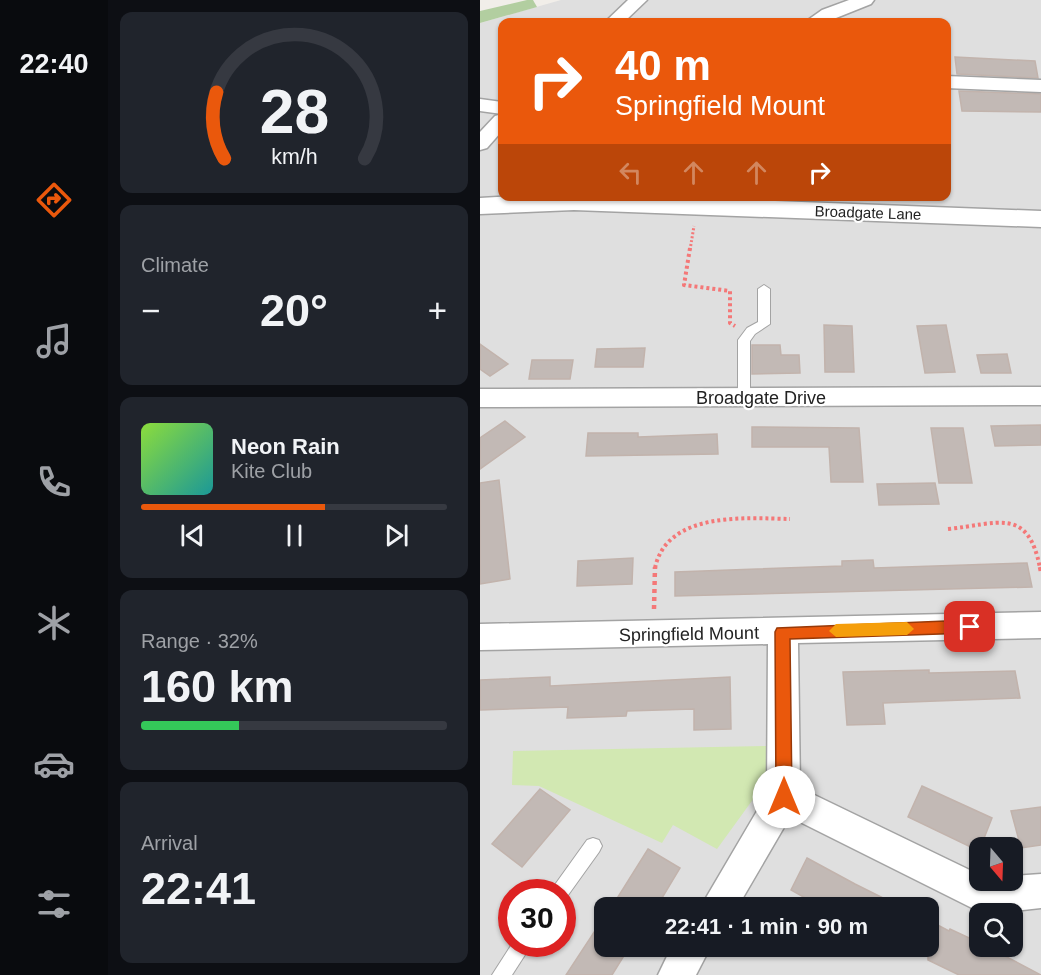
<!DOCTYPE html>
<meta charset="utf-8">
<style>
body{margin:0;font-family:Arial,sans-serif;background:#20242c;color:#f1f3f6;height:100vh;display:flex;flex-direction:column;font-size:22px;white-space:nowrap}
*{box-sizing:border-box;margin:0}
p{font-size:20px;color:#9ea1a6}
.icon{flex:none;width:33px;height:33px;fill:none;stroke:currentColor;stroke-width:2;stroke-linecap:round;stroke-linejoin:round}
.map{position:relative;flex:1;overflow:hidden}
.side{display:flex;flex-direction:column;gap:12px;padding:12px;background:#0d0f14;width:372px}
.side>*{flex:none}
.banner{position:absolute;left:18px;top:18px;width:453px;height:183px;border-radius:12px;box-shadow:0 2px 4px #0004;background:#ea580c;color:#fff;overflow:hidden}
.needle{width:39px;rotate:161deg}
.fabs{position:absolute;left:489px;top:837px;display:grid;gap:12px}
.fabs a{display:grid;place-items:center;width:54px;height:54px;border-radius:12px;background:#171b24;box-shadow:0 2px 4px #0004;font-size:30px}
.speed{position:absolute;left:18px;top:879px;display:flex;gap:12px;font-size:30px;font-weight:700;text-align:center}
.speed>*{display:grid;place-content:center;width:78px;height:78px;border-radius:50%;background:#171b24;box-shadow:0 2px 4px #0004;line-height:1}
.speed .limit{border:9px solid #d22;background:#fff;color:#111}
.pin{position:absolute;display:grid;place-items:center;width:51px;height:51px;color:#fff;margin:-26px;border-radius:12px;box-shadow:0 3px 9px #0006}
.me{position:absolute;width:66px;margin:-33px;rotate:0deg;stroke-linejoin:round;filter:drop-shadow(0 0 4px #0008)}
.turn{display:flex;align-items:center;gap:21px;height:126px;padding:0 18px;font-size:27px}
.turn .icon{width:78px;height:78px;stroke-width:2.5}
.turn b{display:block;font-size:42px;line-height:51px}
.lanes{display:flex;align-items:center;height:57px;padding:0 18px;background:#0003;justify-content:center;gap:30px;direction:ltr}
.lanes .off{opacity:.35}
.big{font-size:45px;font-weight:700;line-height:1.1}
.side .card{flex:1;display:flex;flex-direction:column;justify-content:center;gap:9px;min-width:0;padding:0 21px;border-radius:12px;background:#20242c}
.side .dial{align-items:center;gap:0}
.dial svg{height:156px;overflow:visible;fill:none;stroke:#363941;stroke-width:7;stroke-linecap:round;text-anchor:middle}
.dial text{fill:#f1f3f6;stroke:none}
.song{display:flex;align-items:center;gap:18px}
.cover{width:72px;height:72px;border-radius:9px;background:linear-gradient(135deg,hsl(90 70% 55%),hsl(180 70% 35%))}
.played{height:6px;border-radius:3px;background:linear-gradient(90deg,#ea580c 60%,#363941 60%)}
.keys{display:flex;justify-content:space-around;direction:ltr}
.heat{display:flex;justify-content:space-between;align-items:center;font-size:33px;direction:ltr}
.charge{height:9px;border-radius:4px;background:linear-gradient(90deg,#34c759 32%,#363941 0)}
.trip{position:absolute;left:114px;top:897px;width:345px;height:60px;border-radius:12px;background:#171b24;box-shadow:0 2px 4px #0004;font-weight:700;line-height:60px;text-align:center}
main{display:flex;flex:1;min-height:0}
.dock{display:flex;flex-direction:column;width:108px;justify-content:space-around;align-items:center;background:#090b0e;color:#9ea1a6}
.dock .icon{width:42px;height:42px}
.dock .current{color:#ea580c}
.dock b{font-size:27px;color:#f1f3f6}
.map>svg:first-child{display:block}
.residential{fill:#dfdfdf;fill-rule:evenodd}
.grass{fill:#d2e8b2}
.forest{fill:#b2cea0}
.building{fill:#c2b9b5;stroke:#c2b3ac;stroke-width:1.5}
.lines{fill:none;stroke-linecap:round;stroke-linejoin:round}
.service-casing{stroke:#a3a3a3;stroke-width:2}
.minor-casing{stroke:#a3a3a3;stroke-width:3}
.tertiary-casing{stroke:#a3a3a3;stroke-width:3}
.path-far2{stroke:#f47878;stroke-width:3;stroke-dasharray:2 2;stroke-linecap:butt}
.path-far1{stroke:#f47878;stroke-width:4;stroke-dasharray:3 3;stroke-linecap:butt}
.path{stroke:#f47878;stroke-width:4.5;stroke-dasharray:4 4;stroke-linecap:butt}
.service{fill:#fff;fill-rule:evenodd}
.minor{fill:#fff;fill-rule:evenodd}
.tertiary{fill:#fff;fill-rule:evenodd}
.route{fill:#ea580c;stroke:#983908;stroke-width:1.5}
.slow{fill:#f59e0b}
.labels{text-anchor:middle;stroke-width:4.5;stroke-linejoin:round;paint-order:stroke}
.far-street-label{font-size:15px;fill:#222;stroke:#fff}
.street-label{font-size:18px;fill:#222;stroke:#fff}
</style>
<main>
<nav class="dock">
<b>22:40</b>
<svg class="icon current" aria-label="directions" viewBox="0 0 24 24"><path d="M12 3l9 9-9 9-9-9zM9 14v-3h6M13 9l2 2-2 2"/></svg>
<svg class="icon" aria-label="music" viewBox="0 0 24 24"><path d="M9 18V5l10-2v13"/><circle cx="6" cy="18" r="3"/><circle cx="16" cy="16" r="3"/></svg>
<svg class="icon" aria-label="phone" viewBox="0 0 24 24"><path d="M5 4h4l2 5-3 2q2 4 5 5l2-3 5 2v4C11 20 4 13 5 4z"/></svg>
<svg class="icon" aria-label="climate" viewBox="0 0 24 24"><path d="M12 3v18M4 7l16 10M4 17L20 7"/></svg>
<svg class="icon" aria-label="car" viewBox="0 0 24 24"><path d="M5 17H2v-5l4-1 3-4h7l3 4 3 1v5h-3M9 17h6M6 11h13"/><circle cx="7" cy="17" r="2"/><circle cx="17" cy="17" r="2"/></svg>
<svg class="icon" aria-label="filters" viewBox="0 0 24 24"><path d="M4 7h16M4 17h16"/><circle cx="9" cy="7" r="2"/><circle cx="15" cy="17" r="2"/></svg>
</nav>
<section class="side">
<div class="card dial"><svg viewBox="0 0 100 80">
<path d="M14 69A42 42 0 1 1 86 69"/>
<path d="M14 69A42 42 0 0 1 10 35" stroke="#ea580c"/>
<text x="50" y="56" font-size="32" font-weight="700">28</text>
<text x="50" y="72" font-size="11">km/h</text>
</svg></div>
<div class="card"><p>Climate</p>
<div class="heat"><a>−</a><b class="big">20°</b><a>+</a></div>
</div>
<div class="card">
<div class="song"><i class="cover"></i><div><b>Neon Rain</b><p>Kite Club</p></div></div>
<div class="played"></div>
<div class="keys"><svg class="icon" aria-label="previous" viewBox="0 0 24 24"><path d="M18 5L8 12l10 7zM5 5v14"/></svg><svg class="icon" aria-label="pause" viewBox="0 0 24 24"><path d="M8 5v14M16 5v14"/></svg><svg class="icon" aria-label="next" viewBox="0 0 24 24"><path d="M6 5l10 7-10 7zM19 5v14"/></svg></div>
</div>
<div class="card"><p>Range · 32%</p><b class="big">160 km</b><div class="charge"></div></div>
<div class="card"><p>Arrival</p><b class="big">22:41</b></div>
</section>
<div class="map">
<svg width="561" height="975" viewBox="0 0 561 975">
<rect width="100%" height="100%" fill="#f1eee9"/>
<path class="residential" d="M 81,0 L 561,0 L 561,975 L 0,975 L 0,23 ZM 22,22 L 466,22 L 466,196 L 22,196 ZM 500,848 L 532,848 L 532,880 L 500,880 ZM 32,892 L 82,892 L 82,944 L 32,944 ZM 124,908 L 448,908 L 448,946 L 124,946 ZM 500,914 L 532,914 L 532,946 L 500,946 Z"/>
<polygon class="grass" points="287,746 287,780 237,849 193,825 182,843 59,786 32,785 33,751"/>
<polygon class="forest" points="47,0 53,0 57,7 0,23 0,11"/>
<g class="building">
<polygon points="475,57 555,61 558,78 477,74"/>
<polygon points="479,91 561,94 561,112 482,111"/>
<polygon points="344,325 372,326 374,372 345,372"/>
<polygon points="466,325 475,372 445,373 437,326"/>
<polygon points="0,344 28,364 10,376 0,369"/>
<polygon points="272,345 300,345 301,355 319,355 320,373 272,374"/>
<polygon points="165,348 163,367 115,367 117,349"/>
<polygon points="527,354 531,373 501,373 497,355"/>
<polygon points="52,360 93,360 90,379 49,379"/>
<polygon points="25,421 45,437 0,469 0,438"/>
<polygon points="561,425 561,445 515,446 511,426"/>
<polygon points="272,427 379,428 383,482 351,482 349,447 272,447"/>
<polygon points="451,428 483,428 492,483 459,483"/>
<polygon points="108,433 158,433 158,437 237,434 238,454 106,456"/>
<polygon points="19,480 30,579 0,584 0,483"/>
<polygon points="455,483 459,504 399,505 397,484"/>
<polygon points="153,558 152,584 97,586 98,561"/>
<polygon points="393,560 394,568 547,563 552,587 195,596 195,572 362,566 362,561"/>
<polygon points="449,670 449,673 535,671 540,698 403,703 405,724 367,725 363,672"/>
<polygon points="70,677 70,686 250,677 251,729 214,730 214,709 147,711 146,716 87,718 88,707 0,710 0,680"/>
<polygon points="442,786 512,818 499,851 428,817"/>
<polygon points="60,789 90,810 42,867 12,844"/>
<polygon points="561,807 561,845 541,848 531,811"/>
<polygon points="168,849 200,868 176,908 131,908"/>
<polygon points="327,858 375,884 423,908 343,908 311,890"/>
<polygon points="124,917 124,946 150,946 132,975 86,975"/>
<polygon points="448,920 469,931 470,929 500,943 500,946 506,946 561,975 479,975 448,960"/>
</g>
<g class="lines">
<defs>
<g id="service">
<polygon points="284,285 290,289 290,324 275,334 270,341 270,398 264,403 258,398 258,340 267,328 278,322 278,289"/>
<polygon points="113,838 119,840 122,846 119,852 86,898 82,900 82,892 71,892 74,886 107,840"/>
<polygon points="32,944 52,944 32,975 12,975"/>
</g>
<g id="minor">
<polygon points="148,0 167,0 144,22 125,22"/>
<polygon points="369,0 394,0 391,4 346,22 325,22 342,10"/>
<polygon points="466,76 561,80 561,92 466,88"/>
<polygon points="0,99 22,102 22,114 0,111"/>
<polygon points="22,114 22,131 7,148 0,150 0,132 15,116"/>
<polygon points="561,387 561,405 0,407 0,389"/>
<polygon points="561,612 561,638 318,643 320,788 500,875 500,880 532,880 532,876 561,874 561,908 504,914 310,817 257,908 220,908 287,794 288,644 0,650 0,624"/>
<polygon points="192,946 231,946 216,975 178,975"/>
</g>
<polygon id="tertiary" points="33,196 165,196 561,211 561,227 94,210 0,214 0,198"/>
</defs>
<use href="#service" class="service-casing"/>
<use href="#minor" class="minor-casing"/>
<use href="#tertiary" class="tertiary-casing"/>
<polyline class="path-far2" points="210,250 214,226"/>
<g class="path-far1">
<polyline points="210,248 204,285 250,291 250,323 255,326"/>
<path d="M 468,529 C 518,524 548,506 560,568"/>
<path d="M 175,568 C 187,511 266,518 310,519"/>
</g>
<g class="path">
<polyline points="560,567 561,572"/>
<polyline points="174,609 175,567"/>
</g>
<use href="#service" class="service"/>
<use href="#minor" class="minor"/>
<use href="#tertiary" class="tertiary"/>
</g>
<polygon class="route" points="490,620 498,627 490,633 310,639 312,797 310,803 304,805 298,803 296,797 295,632 297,628"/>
<polygon class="slow" points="427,622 434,629 427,635 356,637 349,631 356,624"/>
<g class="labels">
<g class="far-street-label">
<text transform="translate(388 213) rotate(2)" y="5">Broadgate Lane</text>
</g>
<g class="street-label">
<text x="281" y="404">Broadgate Drive</text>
<text transform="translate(209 634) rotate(-1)" y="6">Springfield Mount</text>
</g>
</g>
</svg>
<div class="fabs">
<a><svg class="needle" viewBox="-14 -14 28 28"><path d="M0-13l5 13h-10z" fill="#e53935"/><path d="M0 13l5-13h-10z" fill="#9ea1a6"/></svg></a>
<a><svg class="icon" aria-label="search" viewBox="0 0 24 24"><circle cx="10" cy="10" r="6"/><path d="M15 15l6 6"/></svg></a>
</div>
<div class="speed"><div class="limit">30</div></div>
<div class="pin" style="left:490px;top:627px;background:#d93025"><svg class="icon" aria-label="arrive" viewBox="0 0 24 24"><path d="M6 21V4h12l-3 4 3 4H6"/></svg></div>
<svg class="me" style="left:304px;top:797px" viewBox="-20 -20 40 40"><circle r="19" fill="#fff"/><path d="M0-13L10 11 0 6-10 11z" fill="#ea580c"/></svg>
<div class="trip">22:41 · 1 min · 90 m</div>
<div class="banner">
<div class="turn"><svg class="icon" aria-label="right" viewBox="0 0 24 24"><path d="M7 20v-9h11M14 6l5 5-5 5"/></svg><div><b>40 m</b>Springfield Mount</div></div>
<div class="lanes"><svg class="icon off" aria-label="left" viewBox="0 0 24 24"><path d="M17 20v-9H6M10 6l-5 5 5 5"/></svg><svg class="icon off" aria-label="ahead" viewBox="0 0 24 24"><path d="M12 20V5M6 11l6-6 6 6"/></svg><svg class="icon off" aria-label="ahead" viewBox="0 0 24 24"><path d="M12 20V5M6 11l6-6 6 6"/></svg><svg class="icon" aria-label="right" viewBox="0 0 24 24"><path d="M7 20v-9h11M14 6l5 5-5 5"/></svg></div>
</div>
</div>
</main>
